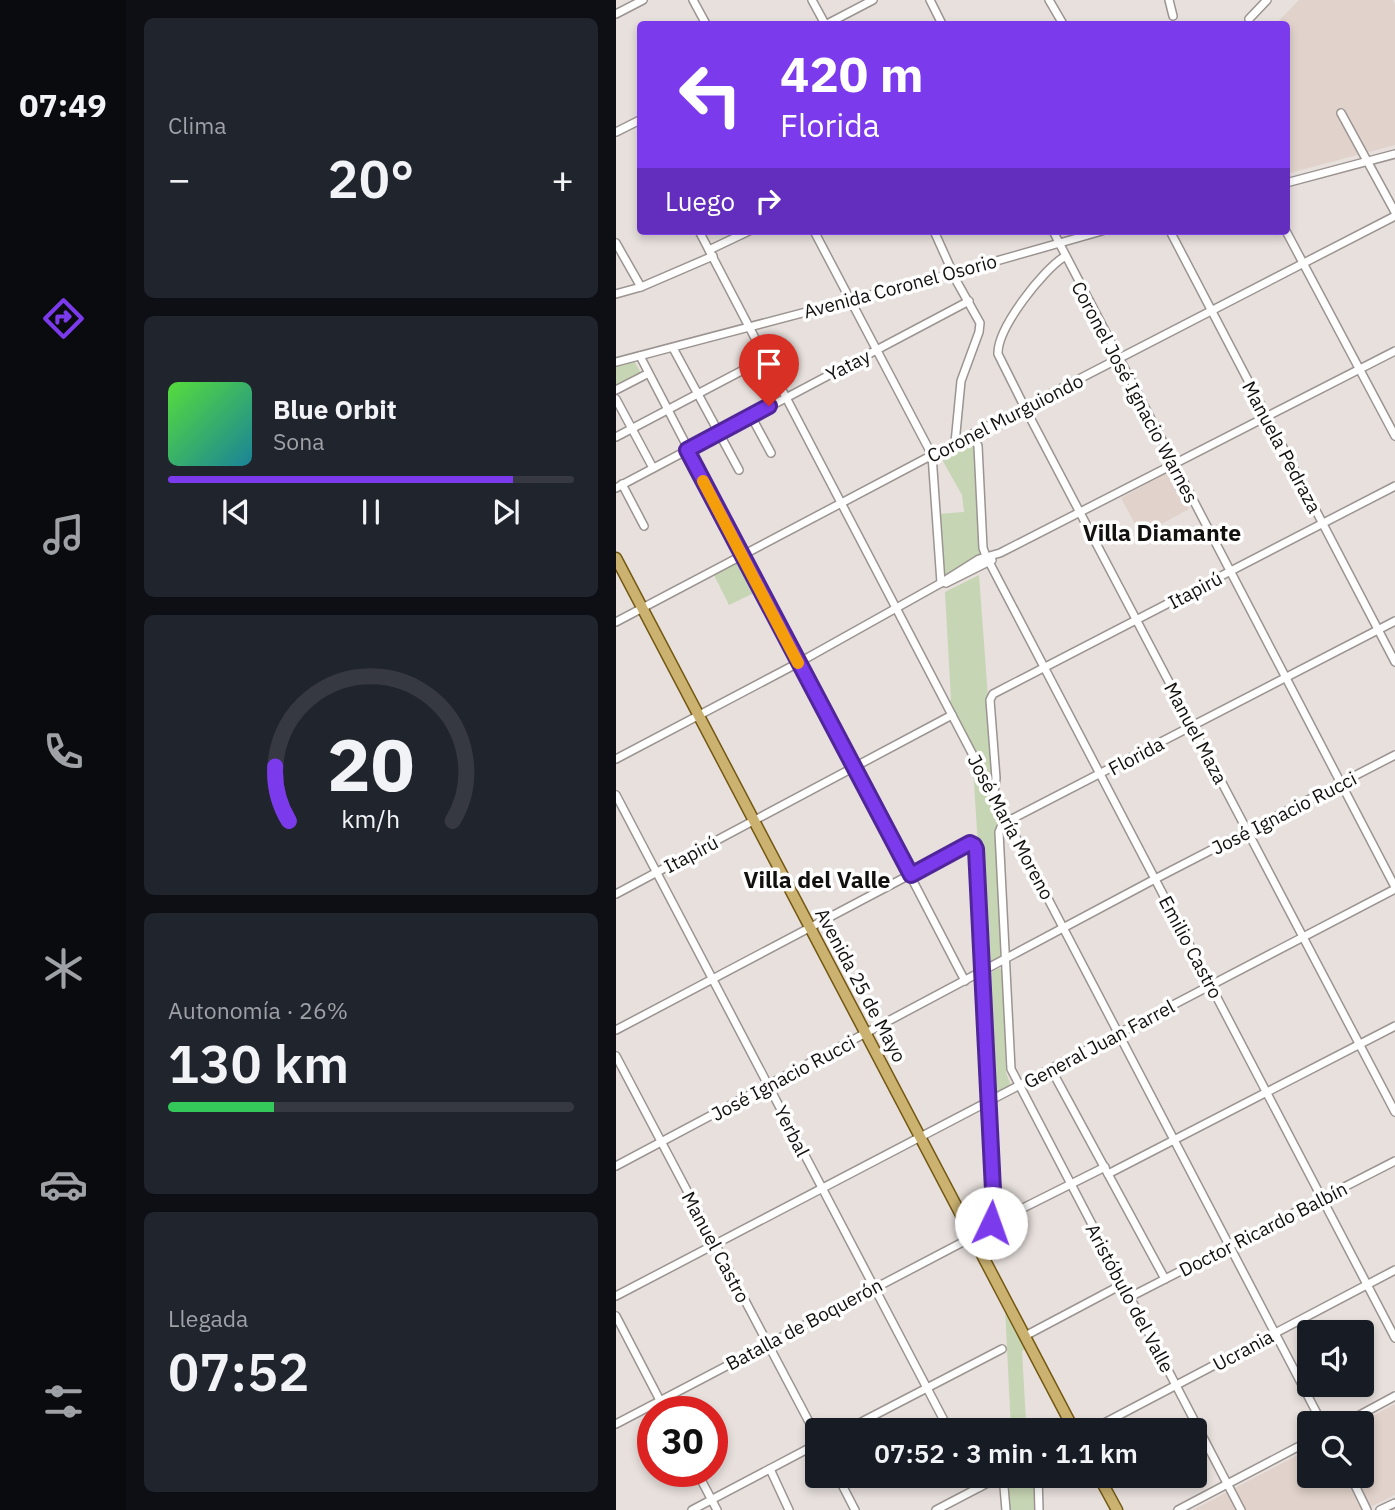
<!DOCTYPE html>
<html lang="es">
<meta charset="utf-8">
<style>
body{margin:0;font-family:"IBM Plex Sans",sans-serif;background:#20242c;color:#f1f3f6;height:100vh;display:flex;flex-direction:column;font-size:26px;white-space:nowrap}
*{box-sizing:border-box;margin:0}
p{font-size:23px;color:#9ea1a6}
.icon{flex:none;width:38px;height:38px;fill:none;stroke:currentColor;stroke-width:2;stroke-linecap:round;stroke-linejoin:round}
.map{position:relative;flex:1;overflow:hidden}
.side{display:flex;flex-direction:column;gap:18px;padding:18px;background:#0d0f14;width:490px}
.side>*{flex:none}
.guide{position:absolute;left:21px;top:21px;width:653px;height:214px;border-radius:7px;box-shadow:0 4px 10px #0003;background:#7c3aed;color:#fff;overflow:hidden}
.buttons{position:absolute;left:681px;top:1320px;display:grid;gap:14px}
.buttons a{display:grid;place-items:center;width:77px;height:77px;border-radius:7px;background:#171b24;box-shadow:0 4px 10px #0003;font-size:35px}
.speed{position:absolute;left:21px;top:1396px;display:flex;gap:14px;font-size:35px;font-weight:700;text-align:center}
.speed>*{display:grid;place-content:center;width:91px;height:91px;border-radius:50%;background:#171b24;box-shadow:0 4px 10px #0003;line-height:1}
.speed .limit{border:10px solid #d22;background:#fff;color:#111}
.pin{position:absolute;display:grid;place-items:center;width:60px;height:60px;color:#fff;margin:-72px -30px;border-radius:50% 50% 50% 0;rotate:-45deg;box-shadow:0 0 7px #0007}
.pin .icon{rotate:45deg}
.me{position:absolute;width:77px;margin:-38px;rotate:3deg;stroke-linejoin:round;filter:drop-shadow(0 0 5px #0008)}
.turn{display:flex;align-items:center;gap:24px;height:147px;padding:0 28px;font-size:32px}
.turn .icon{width:91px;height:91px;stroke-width:2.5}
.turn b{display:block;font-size:49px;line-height:60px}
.then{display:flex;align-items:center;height:66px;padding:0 28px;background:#0003;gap:14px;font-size:26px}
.big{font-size:52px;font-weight:600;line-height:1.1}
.side .widget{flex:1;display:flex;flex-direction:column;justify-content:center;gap:10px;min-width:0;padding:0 24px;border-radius:10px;background:#20242c}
.side .dial{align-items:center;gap:0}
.dial svg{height:182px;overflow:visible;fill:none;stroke:#363941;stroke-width:7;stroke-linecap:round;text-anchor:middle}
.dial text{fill:#f1f3f6;stroke:none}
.song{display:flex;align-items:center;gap:21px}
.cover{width:84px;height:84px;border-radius:10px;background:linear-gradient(135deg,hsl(110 70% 55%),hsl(190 70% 35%))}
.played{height:7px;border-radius:4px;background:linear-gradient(90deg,#7c3aed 85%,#363941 85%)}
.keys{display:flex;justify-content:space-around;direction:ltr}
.heat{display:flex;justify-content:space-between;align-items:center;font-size:38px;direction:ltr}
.charge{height:10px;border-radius:5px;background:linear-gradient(90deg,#34c759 26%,#363941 0)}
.trip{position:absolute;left:189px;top:1418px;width:402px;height:70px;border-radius:7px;background:#171b24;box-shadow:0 4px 10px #0003;font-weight:600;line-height:70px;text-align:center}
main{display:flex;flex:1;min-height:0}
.tab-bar{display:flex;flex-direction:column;width:126px;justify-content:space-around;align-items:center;background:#090b0e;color:#9ea1a6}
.tab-bar .icon{width:49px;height:49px}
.tab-bar .on{color:#7c3aed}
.tab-bar b{font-size:32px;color:#f1f3f6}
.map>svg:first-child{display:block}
.built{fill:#e1d3cb}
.green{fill:#c6d5b3}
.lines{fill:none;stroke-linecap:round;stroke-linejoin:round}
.minor-casing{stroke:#9b9491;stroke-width:10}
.major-casing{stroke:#745812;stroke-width:13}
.minor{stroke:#fff;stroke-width:7}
.major{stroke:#cbb271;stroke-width:10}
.route-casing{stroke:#51269a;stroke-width:18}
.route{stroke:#7c3aed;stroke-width:12}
.slow{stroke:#f59e0b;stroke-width:12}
.labels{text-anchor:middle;stroke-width:7;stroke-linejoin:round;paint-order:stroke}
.street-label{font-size:19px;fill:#13110f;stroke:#fff}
.quarter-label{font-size:23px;font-weight:bold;fill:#13110f;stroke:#fff}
</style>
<main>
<nav class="tab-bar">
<b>07:49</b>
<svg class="icon on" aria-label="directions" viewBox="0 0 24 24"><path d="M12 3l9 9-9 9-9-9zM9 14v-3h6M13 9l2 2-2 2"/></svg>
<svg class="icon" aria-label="music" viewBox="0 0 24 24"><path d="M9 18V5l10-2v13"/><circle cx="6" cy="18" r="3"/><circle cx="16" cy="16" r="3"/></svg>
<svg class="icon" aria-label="phone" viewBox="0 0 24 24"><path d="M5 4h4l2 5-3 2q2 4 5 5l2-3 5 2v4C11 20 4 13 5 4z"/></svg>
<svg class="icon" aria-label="climate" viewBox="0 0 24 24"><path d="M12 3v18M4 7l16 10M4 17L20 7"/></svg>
<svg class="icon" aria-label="car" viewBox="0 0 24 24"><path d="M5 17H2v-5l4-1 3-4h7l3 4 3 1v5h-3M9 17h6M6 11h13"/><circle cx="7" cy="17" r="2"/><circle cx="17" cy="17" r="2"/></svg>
<svg class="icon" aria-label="filters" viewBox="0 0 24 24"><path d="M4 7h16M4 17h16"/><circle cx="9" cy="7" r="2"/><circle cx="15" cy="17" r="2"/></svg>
</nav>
<section class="side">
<div class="widget"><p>Clima</p>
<div class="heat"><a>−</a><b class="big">20°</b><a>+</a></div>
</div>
<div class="widget">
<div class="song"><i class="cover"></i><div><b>Blue Orbit</b><p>Sona</p></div></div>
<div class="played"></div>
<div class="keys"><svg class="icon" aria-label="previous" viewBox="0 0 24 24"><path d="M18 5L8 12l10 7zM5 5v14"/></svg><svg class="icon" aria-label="pause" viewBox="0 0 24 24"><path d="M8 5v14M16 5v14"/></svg><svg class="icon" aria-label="next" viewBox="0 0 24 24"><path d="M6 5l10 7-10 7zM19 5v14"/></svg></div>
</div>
<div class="widget dial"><svg viewBox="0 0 100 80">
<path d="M14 69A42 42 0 1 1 86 69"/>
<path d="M14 69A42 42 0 0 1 8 45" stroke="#7c3aed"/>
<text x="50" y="56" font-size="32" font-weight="700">20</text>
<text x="50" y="72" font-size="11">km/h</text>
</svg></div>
<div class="widget"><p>Autonomía · 26%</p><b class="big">130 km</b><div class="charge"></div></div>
<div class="widget"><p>Llegada</p><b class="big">07:52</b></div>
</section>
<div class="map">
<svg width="779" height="1510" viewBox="0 0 779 1510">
<rect width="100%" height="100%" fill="#e7e0dd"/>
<g class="built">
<polygon points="683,0 777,0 779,4 779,145 670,174 670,24 660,24"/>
<polygon points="553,472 573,509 525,535 505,498"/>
<polygon points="779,1404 779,1495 748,1510 577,1510 693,1449 693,1475 746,1475 746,1423 743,1423"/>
</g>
<g class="green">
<polygon points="18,361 25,373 0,386 0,366"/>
<polygon points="352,442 356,443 360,448 366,555 325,578 322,514 348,512 346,495 324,456"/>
<polygon points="124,561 140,592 113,605 98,575"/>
<polygon points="363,575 378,779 374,781 332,701 335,700 329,592"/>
<polygon points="360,767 386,817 380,838 385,954 383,958 370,966 357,769"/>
<polygon points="383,968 386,970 390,1073 394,1083 392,1088 380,1093 376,1088 370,978 372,974"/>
<polygon points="389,1307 410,1349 406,1351 410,1422 407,1425 407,1430 395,1430"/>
<polygon points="395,1475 421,1475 422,1510 393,1510 391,1477"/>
</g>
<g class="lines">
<defs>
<g id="minor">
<polyline points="77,0 90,24"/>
<polyline points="196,0 209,24"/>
<polyline points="314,0 326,24"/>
<polyline points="433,0 447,24"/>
<polyline points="553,0 557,16"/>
<polyline points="0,14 27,0"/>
<polyline points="633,19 651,0"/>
<polyline points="211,24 257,0"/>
<polyline points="725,113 779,212"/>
<polyline points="0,132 24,120"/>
<polyline points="670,183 779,154"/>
<polyline points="83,231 706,1423"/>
<polyline points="198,231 316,455 325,583"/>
<polyline points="318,231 341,282 364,323 363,332 345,381 339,443"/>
<polyline points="437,231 779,887"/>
<polyline points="554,231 779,662"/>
<polyline points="670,231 779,436"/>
<polyline points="0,243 25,287"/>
<polyline points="93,250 133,231"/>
<path d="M 448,257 C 427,270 381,328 382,354 L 409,408 L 779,1112"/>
<polyline points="0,294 25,287 97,256"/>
<polyline points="57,348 123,470"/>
<polyline points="24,356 349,981"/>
<polyline points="0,362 338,273 486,231"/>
<polyline points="0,390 31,374"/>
<polyline points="0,399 37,468"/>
<polyline points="135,416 155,453"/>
<polyline points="357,434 362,446 367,548 370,556 779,1338"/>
<polyline points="0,437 150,358"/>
<polyline points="6,484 28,526"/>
<polyline points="0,488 353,301"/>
<polyline points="330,583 376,560"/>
<polyline points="0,622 339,443 779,216"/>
<polyline points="0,759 182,663 325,583 363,559 384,553 779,351"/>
<polyline points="378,793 380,778 374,700 377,694 779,486"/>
<polyline points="0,795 333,1430"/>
<polyline points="0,894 336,715"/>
<polyline points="0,1030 354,843 361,849 378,1210 375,1223 366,1232 0,1424"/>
<polyline points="0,1056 201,1437"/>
<polyline points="435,1069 549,1279"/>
<polyline points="0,1166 539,879 779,755"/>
<polyline points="492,1174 779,1026"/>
<polyline points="401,1211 489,1167"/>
<polyline points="0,1296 779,889"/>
<polyline points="514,1297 779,1161"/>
<polyline points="0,1316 50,1412"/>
<polyline points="409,1336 507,1284"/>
<polyline points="729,1423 779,1396"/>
<polyline points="230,1430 386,1349"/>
<polyline points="475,1430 779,1270"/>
<polyline points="154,1469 173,1510"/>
<polyline points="81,1472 101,1510"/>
<polyline points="221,1475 239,1510"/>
<polyline points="357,1475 364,1487"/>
<polyline points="387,1475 390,1510"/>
<polyline points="422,1475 423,1510"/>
<polyline points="734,1475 751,1510"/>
<polyline points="76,1510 201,1444"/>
<polyline points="320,1510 387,1475"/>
<polyline points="562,1510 693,1441"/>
<polyline points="625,1510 395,1069 383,832 385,827 392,821 779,621"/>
<polyline points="764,1510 779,1503"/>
</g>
<g id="major">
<polyline points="0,558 458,1430"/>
<polyline points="482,1475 501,1510"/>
</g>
</defs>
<use href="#minor" class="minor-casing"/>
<use href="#major" class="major-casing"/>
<use href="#minor" class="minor"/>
<use href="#major" class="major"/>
</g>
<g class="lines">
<defs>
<polyline id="route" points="153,406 71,450 295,875 354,843 358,845 360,849 378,1210 375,1223"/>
</defs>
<use href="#route" class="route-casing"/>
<use href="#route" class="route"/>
<polyline class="slow" points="87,481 182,663"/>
</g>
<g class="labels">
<g class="street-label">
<text transform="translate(284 286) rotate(-15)" y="7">Avenida Coronel Osorio</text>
<text transform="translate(232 365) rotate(-27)" y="7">Yatay</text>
<text transform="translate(519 392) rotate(62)" y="7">Coronel José Ignacio Warnes</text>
<text transform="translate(389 418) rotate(-27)" y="7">Coronel Murguiondo</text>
<text transform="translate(666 447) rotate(62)" y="7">Manuela Pedraza</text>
<text transform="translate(579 590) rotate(-28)" y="7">Itapirú</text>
<text transform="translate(580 733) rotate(62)" y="7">Manuel Maza</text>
<text transform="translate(520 756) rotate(-28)" y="7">Florida</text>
<text transform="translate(668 813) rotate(-27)" y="7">José Ignacio Rucci</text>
<text transform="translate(395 827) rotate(62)" y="7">José María Moreno</text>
<text transform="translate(75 854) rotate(-28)" y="7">Itapirú</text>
<text transform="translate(575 947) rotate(62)" y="7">Emilio Castro</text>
<text transform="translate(245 985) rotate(62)" y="7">Avenida 25 de Mayo</text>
<text transform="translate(483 1044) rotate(-28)" y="7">General Juan Farrel</text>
<text transform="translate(167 1078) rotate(-28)" y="7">José Ignacio Rucci</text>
<text transform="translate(176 1131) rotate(63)" y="7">Yerbal</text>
<text transform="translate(647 1229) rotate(-27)" y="7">Doctor Ricardo Balbín</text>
<text transform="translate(100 1247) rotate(62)" y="7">Manuel Castro</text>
<text transform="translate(514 1298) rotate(62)" y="7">Aristóbulo del Valle</text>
<text transform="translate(188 1324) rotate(-28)" y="7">Batalla de Boquerón</text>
<text transform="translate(627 1350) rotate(-28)" y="7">Ucrania</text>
</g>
<g class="quarter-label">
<text x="546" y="541">Villa Diamante</text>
<text x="201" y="888">Villa del Valle</text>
</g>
</g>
</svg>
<div class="buttons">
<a><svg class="icon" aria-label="sound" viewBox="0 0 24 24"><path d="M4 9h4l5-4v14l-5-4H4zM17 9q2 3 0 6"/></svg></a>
<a><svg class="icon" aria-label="search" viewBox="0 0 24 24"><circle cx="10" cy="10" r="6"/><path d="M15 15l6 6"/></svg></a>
</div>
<div class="speed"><div class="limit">30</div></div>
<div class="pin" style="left:153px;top:406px;background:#d93025"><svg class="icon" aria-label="arrive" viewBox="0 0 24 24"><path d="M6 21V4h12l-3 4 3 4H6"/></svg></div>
<svg class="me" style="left:375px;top:1223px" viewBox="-20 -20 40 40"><circle r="19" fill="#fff"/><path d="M0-13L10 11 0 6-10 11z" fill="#7c3aed"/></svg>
<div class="trip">07:52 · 3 min · 1.1 km</div>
<div class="guide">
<div class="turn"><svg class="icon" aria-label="left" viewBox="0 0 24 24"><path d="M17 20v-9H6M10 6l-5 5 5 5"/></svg><div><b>420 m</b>Florida</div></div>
<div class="then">Luego<svg class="icon" aria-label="right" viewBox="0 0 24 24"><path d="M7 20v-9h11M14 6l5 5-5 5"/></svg></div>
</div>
</div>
</main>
